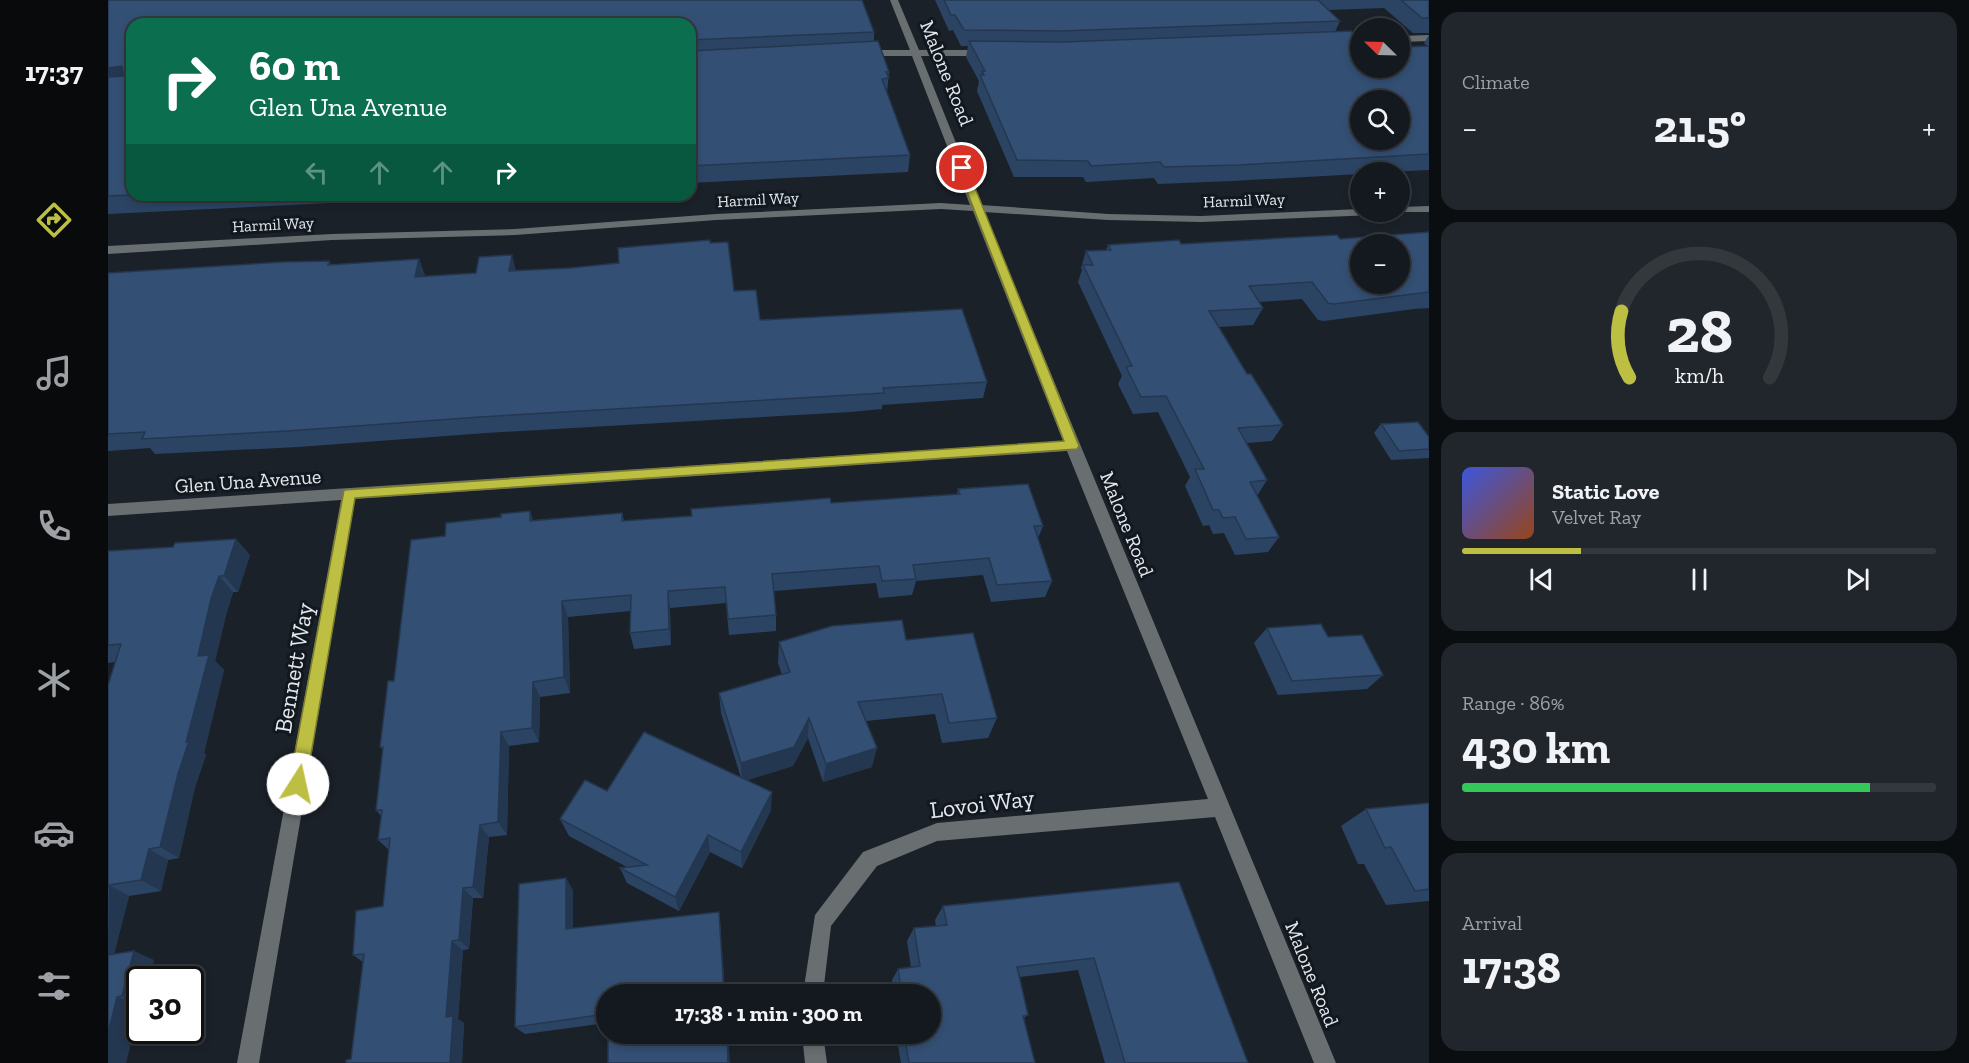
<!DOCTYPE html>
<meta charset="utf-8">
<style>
body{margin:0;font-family:"Zilla Slab",serif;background:#21262c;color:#f1f3f6;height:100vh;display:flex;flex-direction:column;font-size:22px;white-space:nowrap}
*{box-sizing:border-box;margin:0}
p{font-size:20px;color:#9da0a4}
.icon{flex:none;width:33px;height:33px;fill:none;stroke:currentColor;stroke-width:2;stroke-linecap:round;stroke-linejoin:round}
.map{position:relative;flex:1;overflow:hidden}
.side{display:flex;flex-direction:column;gap:12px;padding:12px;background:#0b0e11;width:540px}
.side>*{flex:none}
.guide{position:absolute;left:18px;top:18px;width:570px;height:183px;border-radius:18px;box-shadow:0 3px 9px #0003,0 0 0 2px #33383d;background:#0b6e4f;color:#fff;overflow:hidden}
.needle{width:39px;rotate:293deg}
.tools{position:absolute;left:1242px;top:18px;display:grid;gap:12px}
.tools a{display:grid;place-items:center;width:60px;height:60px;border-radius:50%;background:#14191f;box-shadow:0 3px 9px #0003,0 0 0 2px #33383d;font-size:30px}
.speed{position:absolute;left:18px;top:966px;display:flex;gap:12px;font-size:30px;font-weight:700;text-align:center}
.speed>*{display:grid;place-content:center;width:78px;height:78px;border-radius:50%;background:#14191f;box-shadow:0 3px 9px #0003,0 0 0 2px #33383d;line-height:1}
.speed .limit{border:3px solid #111;border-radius:9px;background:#fff;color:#111}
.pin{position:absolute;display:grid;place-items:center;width:51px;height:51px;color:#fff;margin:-26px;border:3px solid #fff;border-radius:50%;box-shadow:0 2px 6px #0007}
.me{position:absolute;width:66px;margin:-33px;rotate:10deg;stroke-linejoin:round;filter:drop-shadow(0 0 4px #0008)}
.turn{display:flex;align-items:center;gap:21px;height:126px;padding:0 24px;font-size:27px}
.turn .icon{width:78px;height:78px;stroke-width:2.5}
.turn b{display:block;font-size:42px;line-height:51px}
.lanes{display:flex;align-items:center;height:57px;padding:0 24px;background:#0003;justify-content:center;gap:30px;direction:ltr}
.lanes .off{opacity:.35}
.big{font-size:45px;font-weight:800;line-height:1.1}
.side .widget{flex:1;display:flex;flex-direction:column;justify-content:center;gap:9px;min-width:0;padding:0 21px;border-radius:18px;background:#21262c}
.side .dial{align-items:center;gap:0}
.dial svg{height:156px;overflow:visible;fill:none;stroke:#33383d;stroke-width:7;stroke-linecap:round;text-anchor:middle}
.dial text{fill:#f1f3f6;stroke:none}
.song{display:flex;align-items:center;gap:18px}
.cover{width:72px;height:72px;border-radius:9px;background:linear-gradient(135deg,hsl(230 70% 55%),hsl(20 70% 35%))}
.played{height:6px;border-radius:3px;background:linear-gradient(90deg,#bdbf43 25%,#33383d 25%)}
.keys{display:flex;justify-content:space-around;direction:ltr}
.heat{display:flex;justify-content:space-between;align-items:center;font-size:33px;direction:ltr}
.charge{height:9px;border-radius:4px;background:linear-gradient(90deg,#34c759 86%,#33383d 0)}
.trip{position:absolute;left:488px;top:984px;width:345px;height:60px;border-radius:30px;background:#14191f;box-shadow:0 3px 9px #0003,0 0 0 2px #33383d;font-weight:800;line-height:60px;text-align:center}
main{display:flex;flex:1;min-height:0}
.tabs{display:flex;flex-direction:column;width:108px;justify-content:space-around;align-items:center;background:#080a0c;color:#9da0a4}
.tabs .icon{width:42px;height:42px}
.tabs .selected{color:#bdbf43}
.tabs b{font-size:27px;color:#f1f3f6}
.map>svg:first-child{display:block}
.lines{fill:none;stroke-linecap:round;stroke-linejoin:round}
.minor{fill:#696f70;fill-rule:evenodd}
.wall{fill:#2c4463}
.shaded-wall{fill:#243750}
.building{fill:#334f73;stroke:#243750;stroke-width:1.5;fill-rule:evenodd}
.route{fill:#bdbf43;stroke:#7b7c2c;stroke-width:1.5}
.labels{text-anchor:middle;stroke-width:6;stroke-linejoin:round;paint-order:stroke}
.far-street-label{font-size:16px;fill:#e4e8ed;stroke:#12181f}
.street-label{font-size:20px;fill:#e4e8ed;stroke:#12181f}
.near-street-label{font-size:24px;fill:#e4e8ed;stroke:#12181f}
</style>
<main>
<nav class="tabs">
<b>17:37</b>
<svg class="icon selected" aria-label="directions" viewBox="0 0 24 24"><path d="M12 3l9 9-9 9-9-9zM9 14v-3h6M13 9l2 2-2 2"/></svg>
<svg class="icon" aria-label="music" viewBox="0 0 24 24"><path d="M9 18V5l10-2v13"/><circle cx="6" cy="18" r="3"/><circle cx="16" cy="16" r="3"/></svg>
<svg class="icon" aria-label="phone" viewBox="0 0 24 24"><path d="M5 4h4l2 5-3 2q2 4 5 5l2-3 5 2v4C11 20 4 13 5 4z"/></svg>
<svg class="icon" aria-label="climate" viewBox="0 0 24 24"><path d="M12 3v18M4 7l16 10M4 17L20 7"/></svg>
<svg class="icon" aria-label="car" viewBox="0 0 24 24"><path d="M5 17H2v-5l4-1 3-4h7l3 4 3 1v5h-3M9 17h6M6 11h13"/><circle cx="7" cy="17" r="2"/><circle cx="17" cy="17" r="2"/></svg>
<svg class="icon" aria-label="filters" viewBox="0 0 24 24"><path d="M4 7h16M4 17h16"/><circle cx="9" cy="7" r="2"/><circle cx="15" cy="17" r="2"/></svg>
</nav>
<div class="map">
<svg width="1321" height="1063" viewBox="0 0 1321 1063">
<rect width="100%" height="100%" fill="#1b2129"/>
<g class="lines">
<g class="minor">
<polygon points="782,0 790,0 811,50 879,50 884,53 879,56 813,56 873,205 1000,214 1093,216 1252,209 1252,212 1272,212 1266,215 1093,222 1000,220 876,212 1228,1063 1206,1063 1107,817 829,841 769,866 723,926 715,994 695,994 707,915 755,852 829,823 1100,799 959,451 247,499 151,1063 129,1063 233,500 0,516 0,504 955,441 865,211 833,209 608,220 407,235 224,240 0,254 0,246 224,234 407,229 608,214 833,203 862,205 804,56 753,56 748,53 753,50 802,50"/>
<polygon points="1321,35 1321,41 1292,42 1292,36"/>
<polygon points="1321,206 1321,212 1288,212 1292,212 1292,207"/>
<polygon points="694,1034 715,1034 719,1063 697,1063"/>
</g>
</g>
<g class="wall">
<polygon points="0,0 754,0 766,32 766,42 770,41 781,72 779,93 802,155 800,172 582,183 582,24 24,24 24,195 326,195 326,198 0,214"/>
<polygon points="827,0 1321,0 1321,33 1305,33 1276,8 1220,10 1232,21 1227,32 1252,68 1319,46 1316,43 1321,35 1321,170 1278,172 1252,172 1252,174 1124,181 1050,184 1046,178 978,182 975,177 906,177 869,91 871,81 858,57 860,46 853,46 845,30 841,31"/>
<polygon points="409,195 439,195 410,197"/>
<polygon points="1321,232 1321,308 1306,309 1216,321 1210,320 1194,299 1151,302 1155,308 1145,325 1111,327 1139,374 1175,425 1164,441 1139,443 1159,480 1149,496 1171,537 1160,552 1127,555 1116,533 1105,534 1101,525 1095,526 1077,486 1082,477 1050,412 1025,414 1010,384 1014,376 970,282 974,270 973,268 978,251 998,250 1000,245 1073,244 1232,239"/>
<polygon points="602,243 626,291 652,320 879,382 875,398 774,405 774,409 743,412 378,433 190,447 47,454 42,448 0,451 0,273 221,261 223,265 311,259 317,276 462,268 511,263"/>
<polygon points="1273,424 1321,437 1321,458 1283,460 1266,433"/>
<polygon points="850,489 935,526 930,538 944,581 937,597 883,602 875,575 808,581 804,595 771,598 768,583 666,591 668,615 668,631 621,635 618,603 562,608 563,645 526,649 522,633 522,611 460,617 462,693 432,697 431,742 401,746 399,835 381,837 375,898 365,898 361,949 355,950 350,1019 356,1023 354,1063 238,1063 243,1059 255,962 245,955 275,906 281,850 270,840 273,816 268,810 275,750 272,747 286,681 337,536 425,520 514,513 516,521 584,516 723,503 849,494"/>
<polygon points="0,551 142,555 130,592 125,592 118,615 107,661 116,670 96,753 98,755 87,787 71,858 60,860 53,891 21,896 6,954 46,960 32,980 32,1004 18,1063 0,1063 0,685 7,662 0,663"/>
<polygon points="1159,628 1220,637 1275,675 1259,689 1170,695 1146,643"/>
<polygon points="798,640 889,718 880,738 834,743 827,714 758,721 764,767 715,782 700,738 685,766 639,780 663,810 634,868 602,852 571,911 519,883 512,868 519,867 461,836 452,819 499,791 633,778 613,713 611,693 674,675 670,663 671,642"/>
<polygon points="1321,803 1321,901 1278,905 1256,864 1250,864 1233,826 1258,809"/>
<polygon points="1071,882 1140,1063 997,1063 970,970 912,977 920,1015 916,1018 927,1063 793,1063 788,1034 822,1034 822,994 786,994 784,980 790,969 803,967 799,941 806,928 828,926 827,920 835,906"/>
<polygon points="465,890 465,928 612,923 617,994 498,994 498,1023 417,1034 407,1027"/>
</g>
<g class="shaded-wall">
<polygon points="14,66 24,83 0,87 0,68"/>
<polygon points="404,255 408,271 401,271"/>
<polygon points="311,259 317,276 313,293 307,277"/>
<polygon points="422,511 428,528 422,521"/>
<polygon points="128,539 142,555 130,592 116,576"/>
<polygon points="111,576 125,592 118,615 107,661 116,670 96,753 98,755 87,787 71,858 52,847 78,742 90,656 103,599"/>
<polygon points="560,591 562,608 563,645 561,629"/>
<polygon points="454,601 460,617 462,693 456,677"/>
<polygon points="425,682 432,697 431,742 424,728"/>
<polygon points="701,718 700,738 685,766 634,782 633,763"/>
<polygon points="393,732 401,746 399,835 390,822"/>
<polygon points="769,748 764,767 715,782 718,764"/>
<polygon points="664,792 663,810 634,868 633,852"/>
<polygon points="372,825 381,837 375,898 365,887"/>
<polygon points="600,835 602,852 571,911 567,897"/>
<polygon points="41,849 60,860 53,891 33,880"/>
<polygon points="458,878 465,890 465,940 458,929"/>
<polygon points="1,885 21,896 2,967 0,966"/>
<polygon points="355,888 365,898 361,949 351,940"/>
<polygon points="611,912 612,923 617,994 616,994"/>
<polygon points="344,941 355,950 350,1019 356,1023 354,1063 342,1063 338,1017"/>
<polygon points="26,951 46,960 42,980 32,980 32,1002 14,996"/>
<polygon points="9,997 31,1004 18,1063 0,1063 0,1033"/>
<polygon points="619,1034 620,1034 622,1063 620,1063"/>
</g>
<g class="building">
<polygon points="0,0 754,0 766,32 582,40 582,24 24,24 24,195 0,196 0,77 16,76 14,66 0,68"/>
<polygon points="836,0 1210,0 1232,21 954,31 856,30 847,15 843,15"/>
<polygon points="1293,0 1321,0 1321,18 1314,18"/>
<path d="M 1243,31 L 1252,41 L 1252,68 L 1292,68 L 1292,47 L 1321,46 L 1321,154 L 1131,165 L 1056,167 L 1052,162 L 983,166 L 980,161 L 909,160 L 872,75 L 876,75 L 874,71 L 877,71 L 861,41 L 954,42 ZM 1252,100 L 1292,100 L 1292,140 L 1252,140 Z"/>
<polygon points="770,41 781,72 778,72 781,78 774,79 802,155 582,166 582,51"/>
<path d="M 1321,232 L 1321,292 L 1226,304 L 1220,303 L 1204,282 L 1141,286 L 1155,308 L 1101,311 L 1139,374 L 1143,374 L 1175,425 L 1130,428 L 1159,480 L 1142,482 L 1171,537 L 1138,539 L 1127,517 L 1115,518 L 1111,510 L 1105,510 L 1087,469 L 1096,469 L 1058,396 L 1033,397 L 1018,367 L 1024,366 L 975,265 L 985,265 L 978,251 L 1003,250 L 1000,245 L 1071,240 L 1073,244 L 1229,235 L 1232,239 ZM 1252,244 L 1292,244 L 1292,284 L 1252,284 Z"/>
<polygon points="602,240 602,243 620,242 626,291 648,290 652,320 854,309 879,382 775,388 776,393 372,417 180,431 34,439 37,432 0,434 0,273 175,262 221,261 220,265 311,259 307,277 368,273 371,257 404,255 401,271 462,268 511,263 510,248"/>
<polygon points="1310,422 1321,437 1321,449 1291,451 1273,424"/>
<polygon points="920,484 935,526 926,526 944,581 889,585 881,558 805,565 808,579 774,581 771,566 664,574 668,615 620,619 617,587 560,591 561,629 522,633 523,595 454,601 456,677 425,682 424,728 393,732 390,822 372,825 365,887 355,888 351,940 344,941 338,1017 345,1016 342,1063 238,1063 238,1060 243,1059 256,954 245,955 248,911 275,906 282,838 270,840 274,810 268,810 275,747 272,747 280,681 286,681 303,540 337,536 338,523 393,517 393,514 422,511 422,521 514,513 514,521 584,516 583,509 722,498 723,503 852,494 850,489"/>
<polygon points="128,539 116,576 111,576 103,599 90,656 101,655 78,742 81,741 70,774 52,847 41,849 33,880 1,885 0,887 0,685 13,644 0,645 0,551 65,547 67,543"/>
<polygon points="794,620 798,640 865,633 889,718 841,723 834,694 750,702 769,748 718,764 701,718 686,747 633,763 611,693 682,672 671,642 724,626"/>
<polygon points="1213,624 1220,637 1254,635 1275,675 1184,681 1159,628"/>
<polygon points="536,732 664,792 633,852 600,835 567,897 512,868 539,865 452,819 477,780 499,791"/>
<polygon points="1321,803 1321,889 1307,891 1283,847 1277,848 1258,809"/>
<polygon points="458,878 458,929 611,912 616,994 498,994 498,1014 407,1027 411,884"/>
<polygon points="1071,882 1140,1063 1017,1063 986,958 909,967 920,1015 915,1016 927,1063 801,1063 796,1034 822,1034 822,994 794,994 790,969 812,966 806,928 839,925 835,906"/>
<polygon points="26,951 14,996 9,997 0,1033 0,955"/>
<polygon points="500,1034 619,1034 620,1063 500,1063"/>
</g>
<polygon class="route" points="854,165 859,168 971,446 969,449 247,498 198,784 195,789 190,792 184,789 181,784 236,490 956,441 850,168"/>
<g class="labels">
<g class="far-street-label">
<text transform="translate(650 199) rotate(-3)" y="6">Harmil Way</text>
<text transform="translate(1136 200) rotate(-2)" y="6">Harmil Way</text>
<text transform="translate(165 224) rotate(-3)" y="6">Harmil Way</text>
</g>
<g class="street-label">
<text transform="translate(839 73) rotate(68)" y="7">Malone Road</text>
<text transform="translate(140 481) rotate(-4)" y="7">Glen Una Avenue</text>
<text transform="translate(1019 524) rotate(68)" y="7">Malone Road</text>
<text transform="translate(1204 974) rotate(68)" y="7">Malone Road</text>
</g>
<g class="near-street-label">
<text transform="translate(186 668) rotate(-80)" y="8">Bennett Way</text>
<text transform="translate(874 804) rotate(-7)" y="8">Lovoi Way</text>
</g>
</g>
</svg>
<div class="tools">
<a><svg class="needle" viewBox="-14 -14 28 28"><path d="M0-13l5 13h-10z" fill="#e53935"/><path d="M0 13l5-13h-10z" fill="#9da0a4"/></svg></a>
<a><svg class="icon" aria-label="search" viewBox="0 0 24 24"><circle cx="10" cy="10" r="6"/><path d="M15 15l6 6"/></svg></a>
<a>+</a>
<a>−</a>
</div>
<div class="speed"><div class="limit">30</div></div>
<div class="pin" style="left:854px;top:168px;background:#d93025"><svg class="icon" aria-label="arrive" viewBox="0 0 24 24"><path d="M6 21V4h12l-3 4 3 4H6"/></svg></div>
<svg class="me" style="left:190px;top:784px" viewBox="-20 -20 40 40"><circle r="19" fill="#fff"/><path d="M0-13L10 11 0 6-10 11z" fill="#bdbf43"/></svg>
<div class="trip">17:38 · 1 min · 300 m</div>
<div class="guide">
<div class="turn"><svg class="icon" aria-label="right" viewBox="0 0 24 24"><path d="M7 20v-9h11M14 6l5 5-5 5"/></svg><div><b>60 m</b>Glen Una Avenue</div></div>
<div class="lanes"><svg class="icon off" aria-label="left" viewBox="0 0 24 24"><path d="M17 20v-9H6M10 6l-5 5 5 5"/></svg><svg class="icon off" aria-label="ahead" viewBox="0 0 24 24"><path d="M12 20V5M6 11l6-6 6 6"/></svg><svg class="icon off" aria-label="ahead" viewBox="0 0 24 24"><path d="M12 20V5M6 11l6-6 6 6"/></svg><svg class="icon" aria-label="right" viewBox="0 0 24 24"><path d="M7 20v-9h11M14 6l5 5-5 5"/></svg></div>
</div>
</div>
<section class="side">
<div class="widget"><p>Climate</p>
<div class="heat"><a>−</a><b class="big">21.5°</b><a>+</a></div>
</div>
<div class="widget dial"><svg viewBox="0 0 100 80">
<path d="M14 69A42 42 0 1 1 86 69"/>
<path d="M14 69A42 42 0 0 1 10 35" stroke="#bdbf43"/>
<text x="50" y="56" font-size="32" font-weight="700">28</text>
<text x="50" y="72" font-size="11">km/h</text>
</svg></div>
<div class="widget">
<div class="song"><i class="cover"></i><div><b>Static Love</b><p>Velvet Ray</p></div></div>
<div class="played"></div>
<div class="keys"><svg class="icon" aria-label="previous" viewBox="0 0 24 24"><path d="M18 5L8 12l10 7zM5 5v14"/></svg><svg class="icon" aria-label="pause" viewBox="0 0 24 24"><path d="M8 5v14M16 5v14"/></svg><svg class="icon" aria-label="next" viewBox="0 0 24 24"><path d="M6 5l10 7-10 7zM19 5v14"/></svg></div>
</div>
<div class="widget"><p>Range · 86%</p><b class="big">430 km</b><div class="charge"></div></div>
<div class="widget"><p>Arrival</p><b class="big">17:38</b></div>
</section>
</main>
